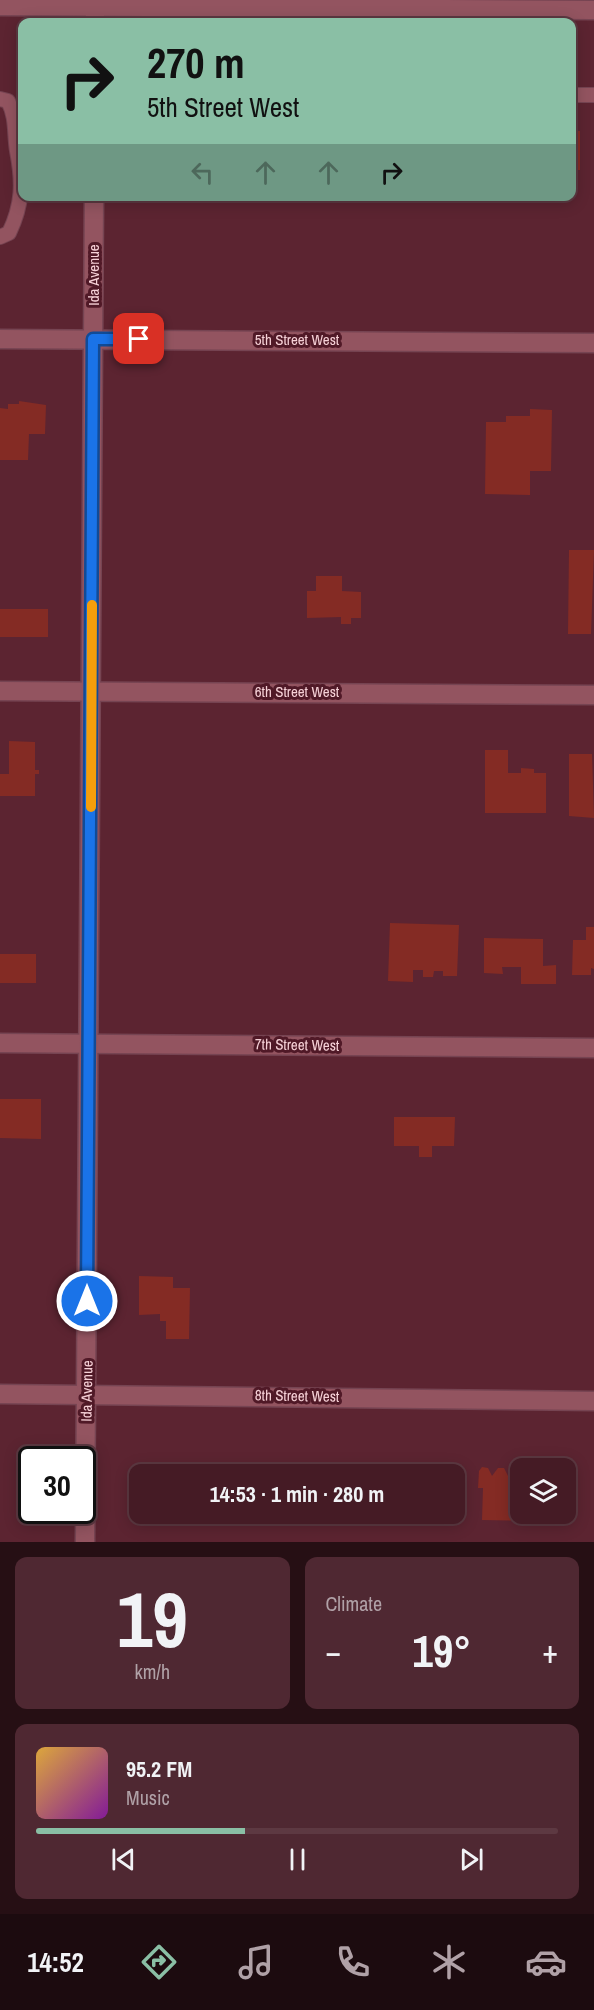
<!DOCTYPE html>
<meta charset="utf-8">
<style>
body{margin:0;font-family:"Archivo Narrow",sans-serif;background:#4f2832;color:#f1f3f6;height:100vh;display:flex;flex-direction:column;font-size:22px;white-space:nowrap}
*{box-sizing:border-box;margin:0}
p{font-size:20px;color:#b0a1a7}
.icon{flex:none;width:33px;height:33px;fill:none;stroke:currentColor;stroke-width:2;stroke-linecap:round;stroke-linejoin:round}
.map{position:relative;height:1542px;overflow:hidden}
.side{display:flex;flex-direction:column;gap:15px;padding:15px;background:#260f14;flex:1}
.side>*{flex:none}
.top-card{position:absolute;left:18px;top:18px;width:558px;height:183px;border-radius:12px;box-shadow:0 3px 15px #0003,0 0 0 2px #5d3942;background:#8abfa5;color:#111;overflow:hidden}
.tools{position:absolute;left:510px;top:1458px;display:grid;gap:12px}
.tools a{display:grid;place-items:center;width:66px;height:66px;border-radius:12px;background:#451b25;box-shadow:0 3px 15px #0003,0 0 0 2px #5d3942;font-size:30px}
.speed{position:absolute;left:18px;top:1446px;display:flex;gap:12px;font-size:30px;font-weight:700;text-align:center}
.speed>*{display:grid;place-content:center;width:78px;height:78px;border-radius:50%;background:#451b25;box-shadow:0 3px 15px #0003,0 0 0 2px #5d3942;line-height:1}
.speed .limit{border:3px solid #111;border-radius:9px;background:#fff;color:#111}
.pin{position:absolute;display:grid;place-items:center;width:51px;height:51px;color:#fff;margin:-26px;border-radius:12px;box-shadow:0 3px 9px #0006}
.me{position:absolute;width:66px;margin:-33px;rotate:0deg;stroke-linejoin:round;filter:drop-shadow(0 0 4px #0008)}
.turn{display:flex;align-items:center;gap:21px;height:126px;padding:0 30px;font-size:27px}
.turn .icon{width:78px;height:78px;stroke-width:2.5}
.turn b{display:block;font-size:42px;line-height:51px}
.lanes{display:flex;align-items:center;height:57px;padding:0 30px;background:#0003;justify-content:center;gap:30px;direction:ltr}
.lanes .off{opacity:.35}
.big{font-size:45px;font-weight:700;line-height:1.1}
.side .widget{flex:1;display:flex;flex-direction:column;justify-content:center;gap:9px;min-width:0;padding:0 21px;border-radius:12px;background:#4f2832}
.side .dial{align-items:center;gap:0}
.dial b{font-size:78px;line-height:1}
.song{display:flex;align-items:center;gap:18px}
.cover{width:72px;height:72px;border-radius:9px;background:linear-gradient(135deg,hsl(40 70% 55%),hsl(290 70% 35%))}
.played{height:6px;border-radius:3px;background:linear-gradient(90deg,#8abfa5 40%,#5d3942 40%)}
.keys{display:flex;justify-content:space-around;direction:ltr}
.heat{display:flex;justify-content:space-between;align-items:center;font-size:33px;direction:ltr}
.side .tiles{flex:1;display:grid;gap:15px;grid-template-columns:1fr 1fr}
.widget:last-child{grid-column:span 2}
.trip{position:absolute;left:129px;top:1464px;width:336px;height:60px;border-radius:12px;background:#451b25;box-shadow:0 3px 15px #0003,0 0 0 2px #5d3942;font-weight:700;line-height:60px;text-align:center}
.menu{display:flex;height:96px;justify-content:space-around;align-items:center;background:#1c0b0f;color:#b0a1a7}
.menu .icon{width:42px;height:42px}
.menu .active{color:#8abfa5}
.menu b{font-size:27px;color:#f1f3f6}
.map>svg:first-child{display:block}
.building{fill:#842b24}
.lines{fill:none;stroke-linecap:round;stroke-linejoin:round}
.lane-casing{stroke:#764452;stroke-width:16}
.street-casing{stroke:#764452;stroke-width:21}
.secondary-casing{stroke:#764452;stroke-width:21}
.lane{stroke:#935460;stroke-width:14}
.street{stroke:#935460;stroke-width:18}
.secondary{stroke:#935460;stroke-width:18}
.route-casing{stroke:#114b97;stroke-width:15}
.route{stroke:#1a73e8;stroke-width:10}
.slow{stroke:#f59e0b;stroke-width:10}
.labels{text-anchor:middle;stroke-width:6;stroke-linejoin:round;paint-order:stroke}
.street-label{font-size:15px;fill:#f6d1d7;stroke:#501927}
</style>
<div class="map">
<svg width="594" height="1542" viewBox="0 0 594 1542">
<rect width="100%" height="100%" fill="#5c2431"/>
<g class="building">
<rect x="572" y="131" width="8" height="39"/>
<polygon points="19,401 46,405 45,434 29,434 28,460 0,460 0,408 8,409 8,404 19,404"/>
<polygon points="530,409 552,410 551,471 530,471 530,495 485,494 486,422 506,422 506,416 530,416"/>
<polygon points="569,550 594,550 591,634 568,634"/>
<polygon points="316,576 342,576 342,591 361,592 361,618 351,618 351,624 341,624 341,617 307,618 307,591 316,591"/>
<rect x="0" y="609" width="48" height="28"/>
<polygon points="9,741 35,742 35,770 39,770 39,774 35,774 35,796 0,796 0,774 9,774"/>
<polygon points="485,750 508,750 508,773 521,773 521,768 534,769 534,773 546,773 546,813 485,813"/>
<polygon points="569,754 592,754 594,818 569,816"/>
<polygon points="390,923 459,925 457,976 443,976 443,971 434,971 433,977 423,977 423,970 413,970 413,982 388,981"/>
<polygon points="586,927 594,927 594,969 591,968 591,975 572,975 573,940 586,940"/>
<polygon points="484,938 543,939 543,966 556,965 556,984 521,984 521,967 502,967 503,974 484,973"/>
<rect x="0" y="954" width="36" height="29"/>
<polygon points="0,1099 41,1099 41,1139 0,1138"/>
<polygon points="394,1117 455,1117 454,1146 432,1146 432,1157 419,1157 419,1146 394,1146"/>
<polygon points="139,1276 173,1277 173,1288 190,1288 189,1339 166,1339 166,1321 160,1321 160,1314 139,1315"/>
<rect x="520" y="1460" width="22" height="8"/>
<polygon points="482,1467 488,1468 492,1476 498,1468 504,1468 508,1476 520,1476 520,1514 542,1514 542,1521 482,1520 483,1488 478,1488 479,1471"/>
</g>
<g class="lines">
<defs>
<g id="lane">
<polyline points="572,95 594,95"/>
<path d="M 0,99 L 8,101 C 17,118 14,133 17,151 C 23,182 23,204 9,233 L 0,237"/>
</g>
<g id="street">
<polyline points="95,22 95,7"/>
<polyline points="0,339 594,343"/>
<polyline points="0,691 594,695"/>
<polyline points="0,1043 594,1048"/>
<polyline points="0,1394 594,1401"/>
<polyline points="85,1542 94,196"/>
</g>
<polyline id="secondary" points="0,6 594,10"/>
</defs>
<use href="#lane" class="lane-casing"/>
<use href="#street" class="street-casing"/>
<use href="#secondary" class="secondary-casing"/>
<use href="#lane" class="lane"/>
<use href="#street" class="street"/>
<use href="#secondary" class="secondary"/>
</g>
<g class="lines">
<defs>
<polyline id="route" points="87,1301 93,339 139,339"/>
</defs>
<use href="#route" class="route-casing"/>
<use href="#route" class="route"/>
<polyline class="slow" points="91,807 92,605"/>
</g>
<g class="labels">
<g class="street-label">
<text transform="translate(94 275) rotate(-90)" y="5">Ida Avenue</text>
<text x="297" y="345">5th Street West</text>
<text x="297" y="697">6th Street West</text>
<text transform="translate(297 1045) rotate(1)" y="5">7th Street West</text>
<text transform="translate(87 1391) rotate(-89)" y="5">Ida Avenue</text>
<text transform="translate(297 1396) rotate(1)" y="5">8th Street West</text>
</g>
</g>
</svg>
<div class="tools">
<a><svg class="icon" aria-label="layers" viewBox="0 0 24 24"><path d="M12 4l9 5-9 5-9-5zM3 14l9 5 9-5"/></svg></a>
</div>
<div class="speed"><div class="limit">30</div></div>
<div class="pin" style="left:139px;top:339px;background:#d93025"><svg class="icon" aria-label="arrive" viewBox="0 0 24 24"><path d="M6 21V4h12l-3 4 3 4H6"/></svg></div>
<svg class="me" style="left:87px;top:1301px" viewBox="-20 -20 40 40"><circle r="17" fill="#1a73e8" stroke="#fff" stroke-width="3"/><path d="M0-11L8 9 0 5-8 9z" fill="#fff"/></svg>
<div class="trip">14:53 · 1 min · 280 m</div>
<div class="top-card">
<div class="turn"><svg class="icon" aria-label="right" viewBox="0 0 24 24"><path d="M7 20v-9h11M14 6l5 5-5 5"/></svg><div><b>270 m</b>5th Street West</div></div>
<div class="lanes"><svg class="icon off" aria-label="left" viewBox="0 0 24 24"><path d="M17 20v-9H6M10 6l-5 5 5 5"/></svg><svg class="icon off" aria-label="ahead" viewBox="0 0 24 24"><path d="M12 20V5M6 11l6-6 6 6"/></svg><svg class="icon off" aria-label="ahead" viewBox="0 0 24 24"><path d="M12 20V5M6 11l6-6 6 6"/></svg><svg class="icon" aria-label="right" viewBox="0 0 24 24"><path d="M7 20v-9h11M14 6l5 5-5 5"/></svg></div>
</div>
</div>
<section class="side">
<div class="tiles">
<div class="widget dial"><b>19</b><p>km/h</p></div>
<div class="widget"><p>Climate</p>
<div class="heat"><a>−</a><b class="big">19°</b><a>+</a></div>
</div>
<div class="widget">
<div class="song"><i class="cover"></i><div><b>95.2 FM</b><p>Music</p></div></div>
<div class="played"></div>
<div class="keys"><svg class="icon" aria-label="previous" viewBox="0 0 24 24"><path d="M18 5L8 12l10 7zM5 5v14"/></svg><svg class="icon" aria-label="pause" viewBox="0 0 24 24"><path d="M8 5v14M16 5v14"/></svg><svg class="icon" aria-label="next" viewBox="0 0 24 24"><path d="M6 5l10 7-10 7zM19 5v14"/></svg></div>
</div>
</div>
</section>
<nav class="menu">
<b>14:52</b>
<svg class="icon active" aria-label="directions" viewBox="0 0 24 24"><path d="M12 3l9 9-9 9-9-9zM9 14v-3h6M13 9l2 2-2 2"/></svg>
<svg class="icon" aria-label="music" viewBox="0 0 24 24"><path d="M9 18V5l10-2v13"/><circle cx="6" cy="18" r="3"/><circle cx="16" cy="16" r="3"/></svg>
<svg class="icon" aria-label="phone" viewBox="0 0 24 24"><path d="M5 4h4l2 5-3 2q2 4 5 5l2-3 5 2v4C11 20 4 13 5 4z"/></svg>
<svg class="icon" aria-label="climate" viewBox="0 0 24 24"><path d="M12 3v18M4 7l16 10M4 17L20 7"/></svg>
<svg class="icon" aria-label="car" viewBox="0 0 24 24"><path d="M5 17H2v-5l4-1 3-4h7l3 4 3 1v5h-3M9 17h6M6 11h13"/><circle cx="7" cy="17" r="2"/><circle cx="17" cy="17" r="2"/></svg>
</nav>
